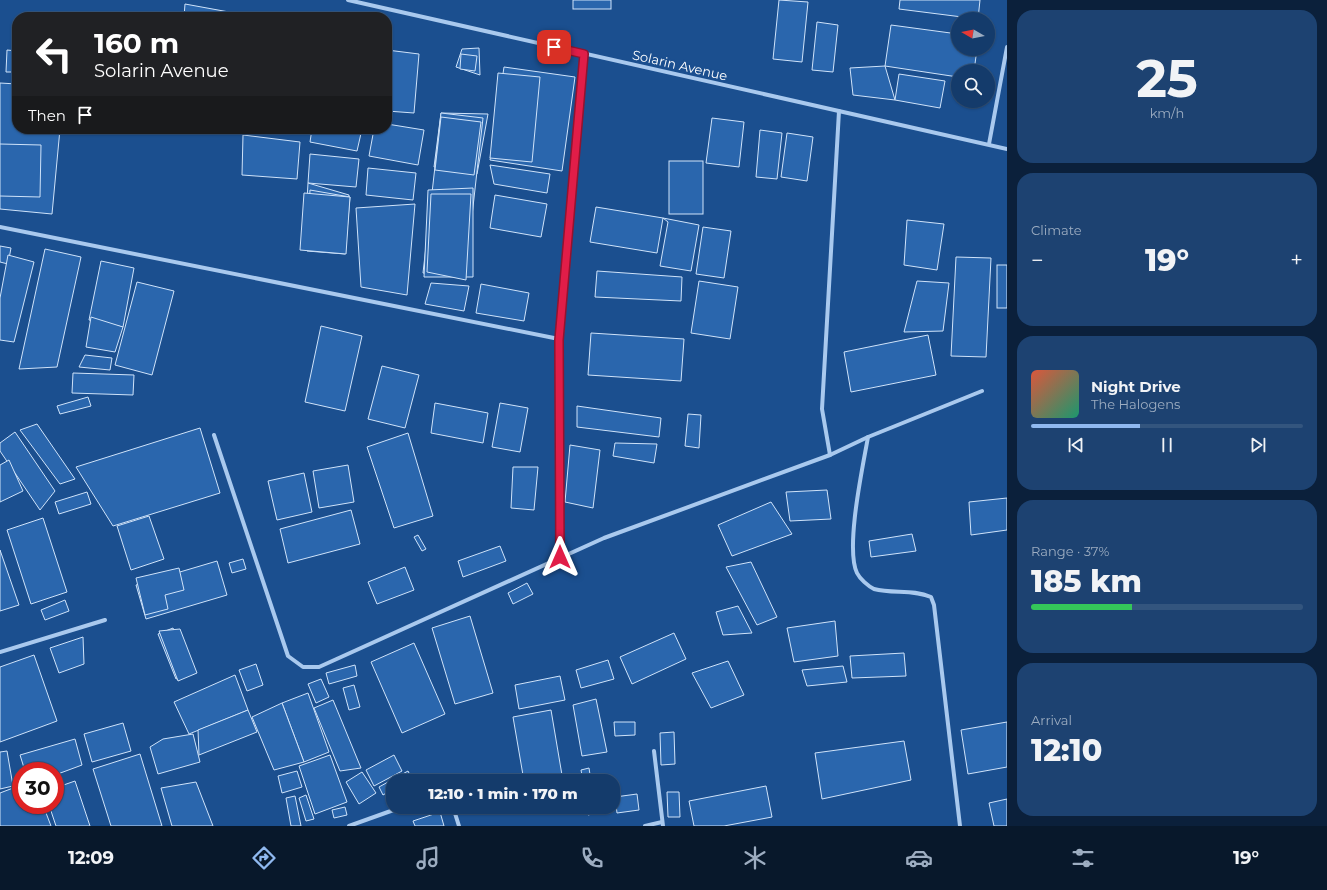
<!DOCTYPE html>
<meta charset="utf-8">
<style>
body{margin:0;font-family:Montserrat,sans-serif;background:#1d4271;color:#f1f3f6;height:100vh;display:flex;flex-direction:column;font-size:15px;white-space:nowrap}
*{box-sizing:border-box;margin:0}
p{font-size:13px;color:#9dadc1}
.icon{flex:none;width:22px;height:22px;fill:none;stroke:currentColor;stroke-width:2;stroke-linecap:round;stroke-linejoin:round}
.map{position:relative;flex:1;overflow:hidden}
.side{display:flex;flex-direction:column;gap:10px;padding:10px;background:#0b203b;width:320px}
.side>*{flex:none}
.banner{position:absolute;left:12px;top:12px;width:380px;height:122px;border-radius:16px;box-shadow:0 1px 3px #0004,0 0 0 1px #33557e;background:#202124;color:#fff;overflow:hidden}
.needle{width:26px;rotate:279deg}
.controls{position:absolute;left:951px;top:12px;display:grid;gap:8px}
.controls a{display:grid;place-items:center;width:44px;height:44px;border-radius:50%;background:#143b6b;box-shadow:0 1px 3px #0004,0 0 0 1px #33557e;font-size:20px}
.speed{position:absolute;left:12px;top:762px;display:flex;gap:8px;font-size:20px;font-weight:700;text-align:center}
.speed>*{display:grid;place-content:center;width:52px;height:52px;border-radius:50%;background:#143b6b;box-shadow:0 1px 3px #0004,0 0 0 1px #33557e;line-height:1}
.speed .limit{border:6px solid #d22;background:#fff;color:#111}
.pin{position:absolute;display:grid;place-items:center;width:34px;height:34px;color:#fff;margin:-17px;border-radius:8px;box-shadow:0 2px 6px #0006}
.me{position:absolute;width:44px;margin:-22px;rotate:0deg;stroke-linejoin:round;filter:drop-shadow(0 0 3px #0008)}
.turn{display:flex;align-items:center;gap:14px;height:84px;padding:0 16px;font-size:18px}
.turn .icon{width:52px;height:52px;stroke-width:2.5}
.turn b{display:block;font-size:28px;line-height:34px}
.then{display:flex;align-items:center;height:38px;padding:0 16px;background:#0003;gap:8px;font-size:15px}
.big{font-size:30px;font-weight:800;line-height:1.1}
.side .widget{flex:1;display:flex;flex-direction:column;justify-content:center;gap:6px;min-width:0;padding:0 14px;border-radius:16px;background:#1d4271}
.side .dial{align-items:center;gap:0}
.dial b{font-size:52px;line-height:1}
.song{display:flex;align-items:center;gap:12px}
.cover{width:48px;height:48px;border-radius:6px;background:linear-gradient(135deg,hsl(10 70% 55%),hsl(160 70% 35%))}
.played{height:4px;border-radius:2px;background:linear-gradient(90deg,#90b9f0 40%,#33557e 40%)}
.keys{display:flex;justify-content:space-around;direction:ltr}
.heat{display:flex;justify-content:space-between;align-items:center;font-size:22px;direction:ltr}
.charge{height:6px;border-radius:3px;background:linear-gradient(90deg,#34c759 37%,#33557e 0)}
.trip{position:absolute;left:386px;top:774px;width:234px;height:40px;border-radius:16px;background:#143b6b;box-shadow:0 1px 3px #0004,0 0 0 1px #33557e;font-weight:800;line-height:40px;text-align:center}
.menu{display:flex;height:64px;justify-content:space-around;align-items:center;background:#08182b;color:#9dadc1}
.menu .icon{width:28px;height:28px}
.menu .selected{color:#90b9f0}
.menu b{font-size:18px;color:#f1f3f6}
main{display:flex;flex:1;min-height:0}
.map>svg:first-child{display:block}
.building{fill:#2a66ad;stroke:#cfe3fa}
.lines{fill:none;stroke-linecap:round;stroke-linejoin:round}
.minor{stroke:#a9c9ee;stroke-width:4}
.route-casing{stroke:#92132f;stroke-width:10}
.route{stroke:#e11d48;stroke-width:7}
.labels{text-anchor:middle;stroke-width:4;stroke-linejoin:round;paint-order:stroke}
.street-label{font-size:13px;fill:#fff;stroke:#1b4f8f}
</style>
<main>
<div class="map">
<svg width="1007" height="826" viewBox="0 0 1007 826">
<rect width="100%" height="100%" fill="#1b4f8f"/>
<g class="building">
<rect x="573" y="0" width="38" height="9"/>
<polygon points="779,0 808,2 802,62 773,59"/>
<polygon points="900,0 980,0 978,19 899,9"/>
<polygon points="185,4 240,14 240,17 184,17"/>
<polygon points="817,22 838,25 833,72 812,70"/>
<polygon points="891,25 958,34 958,49 977,49 974,71 958,71 958,77 885,66"/>
<polygon points="479,48 480,75 456,67 462,49"/>
<polygon points="7,50 17,51 17,72 6,72"/>
<polygon points="387,50 419,54 414,113 387,111"/>
<polygon points="461,54 477,56 475,71 460,69"/>
<polygon points="885,66 895,100 853,95 850,68"/>
<polygon points="504,67 575,77 562,171 490,160"/>
<polygon points="498,73 540,77 532,162 490,158"/>
<polygon points="899,74 945,81 940,108 895,100"/>
<polygon points="0,83 17,84 17,129 60,129 52,214 0,209"/>
<polygon points="441,113 488,114 477,174 434,167"/>
<polygon points="441,113 483,118 465,278 423,273"/>
<polygon points="441,117 481,122 474,175 435,170"/>
<polygon points="712,118 744,122 739,167 706,163"/>
<polygon points="387,124 424,130 418,165 369,156 374,129 387,129"/>
<polygon points="312,129 362,129 357,151 310,142"/>
<polygon points="760,130 782,133 777,179 756,177"/>
<polygon points="787,133 813,137 807,181 781,177"/>
<polygon points="243,135 300,142 297,179 242,175"/>
<polygon points="0,144 41,145 40,197 0,196"/>
<polygon points="310,154 359,159 356,187 308,183"/>
<rect x="669" y="161" width="34" height="53"/>
<polygon points="490,165 550,174 547,193 494,184"/>
<polygon points="368,168 416,173 413,200 366,195"/>
<polygon points="308,183 349,195 343,249 304,249"/>
<polygon points="473,188 473,277 424,277 428,190"/>
<polygon points="310,190 350,197 345,254 307,251"/>
<polygon points="304,193 350,197 346,254 300,250"/>
<polygon points="431,194 471,194 466,280 427,272"/>
<polygon points="495,195 547,204 541,237 490,228"/>
<polygon points="415,204 407,295 361,287 356,208"/>
<polygon points="596,207 663,218 657,253 590,242"/>
<polygon points="663,218 699,225 691,271 660,266 668,222"/>
<polygon points="907,220 944,224 937,270 904,265"/>
<polygon points="703,227 731,231 724,278 696,274"/>
<polygon points="0,246 11,248 8,264 0,262"/>
<polygon points="45,249 81,257 57,367 19,369"/>
<polygon points="8,255 34,262 14,342 0,340 0,298"/>
<polygon points="956,257 991,258 986,357 951,356"/>
<polygon points="101,261 134,268 123,327 89,320"/>
<rect x="997" y="265" width="10" height="43"/>
<polygon points="597,271 682,277 681,301 595,297"/>
<polygon points="699,281 738,287 730,339 691,333"/>
<polygon points="917,281 949,283 943,331 904,332"/>
<polygon points="137,282 174,291 152,375 115,365"/>
<polygon points="431,283 469,286 464,311 425,304"/>
<polygon points="481,284 529,293 524,321 476,313"/>
<polygon points="91,317 123,327 115,352 86,347"/>
<polygon points="321,326 362,336 345,411 305,402"/>
<polygon points="591,333 684,339 681,381 588,375"/>
<polygon points="928,335 936,375 851,392 844,352"/>
<polygon points="85,355 112,358 110,370 79,367"/>
<polygon points="382,366 419,375 405,428 368,419"/>
<polygon points="73,373 134,375 133,395 72,393"/>
<polygon points="88,397 91,406 60,414 57,406"/>
<polygon points="435,403 488,413 483,443 431,433"/>
<polygon points="500,403 528,408 520,452 492,447"/>
<polygon points="577,406 661,418 659,437 577,427"/>
<polygon points="688,414 701,415 699,448 685,446"/>
<polygon points="37,424 75,479 60,484 20,430"/>
<polygon points="200,428 220,493 113,526 76,467"/>
<polygon points="15,432 55,491 40,510 0,451 0,443"/>
<polygon points="408,433 433,516 394,528 367,447"/>
<polygon points="615,443 657,444 654,463 613,456"/>
<polygon points="570,445 600,450 593,508 565,502"/>
<polygon points="9,460 23,491 0,502 0,465"/>
<polygon points="348,465 354,502 319,508 313,471"/>
<polygon points="513,467 538,467 534,510 511,508"/>
<polygon points="304,473 312,512 277,520 268,481"/>
<polygon points="827,490 831,519 790,521 786,492"/>
<polygon points="87,492 91,504 59,514 55,502"/>
<polygon points="1007,498 1007,530 971,535 969,502"/>
<polygon points="771,502 792,534 732,556 718,525"/>
<polygon points="351,510 360,544 288,563 280,529"/>
<polygon points="149,516 164,559 131,570 117,526"/>
<polygon points="43,518 67,592 31,604 7,530"/>
<polygon points="912,534 916,551 871,557 869,541"/>
<polygon points="418,535 426,549 422,551 414,537"/>
<polygon points="500,546 506,561 463,577 458,561"/>
<polygon points="0,550 19,605 0,611"/>
<polygon points="243,559 246,569 232,573 229,563"/>
<polygon points="217,561 227,595 146,619 136,585"/>
<polygon points="751,562 777,617 757,625 726,567"/>
<polygon points="405,567 414,590 377,604 368,582"/>
<polygon points="179,568 184,590 165,595 168,609 145,615 136,578"/>
<polygon points="527,583 533,594 513,604 508,593"/>
<polygon points="65,600 69,611 45,620 41,610"/>
<polygon points="738,606 752,633 723,635 716,612"/>
<polygon points="470,616 493,693 455,704 432,628"/>
<polygon points="835,621 838,656 794,662 787,628"/>
<polygon points="173,628 191,673 176,679 158,634"/>
<polygon points="180,629 197,673 178,681 159,631"/>
<polygon points="674,633 686,659 632,684 620,657"/>
<polygon points="83,637 84,664 59,673 50,648"/>
<polygon points="414,643 445,714 402,733 371,662"/>
<polygon points="904,653 906,676 852,678 850,656"/>
<polygon points="34,655 57,721 0,742 0,667"/>
<polygon points="608,660 614,679 581,688 576,670"/>
<polygon points="728,661 744,695 711,708 692,673"/>
<polygon points="256,664 263,685 247,691 239,670"/>
<polygon points="355,665 357,676 329,684 326,673"/>
<polygon points="843,666 847,682 807,686 802,670"/>
<polygon points="235,675 248,710 189,734 174,702"/>
<polygon points="560,676 565,700 519,709 515,685"/>
<polygon points="321,679 329,697 316,703 308,684"/>
<polygon points="354,685 360,707 349,710 343,688"/>
<polygon points="308,693 329,752 304,762 282,703"/>
<polygon points="596,699 607,752 582,756 573,705"/>
<polygon points="333,700 361,768 340,771 314,708"/>
<polygon points="282,703 304,762 274,770 252,717"/>
<polygon points="248,710 257,732 199,755 198,730"/>
<polygon points="551,710 563,781 524,781 513,717"/>
<polygon points="614,722 635,722 635,735 615,736"/>
<polygon points="1007,722 1007,767 968,774 961,730"/>
<polygon points="123,723 131,751 92,762 84,734"/>
<polygon points="674,732 675,764 661,765 660,733"/>
<polygon points="193,734 200,762 158,774 150,747 163,739"/>
<polygon points="75,739 82,765 55,775 55,771 25,771 20,755"/>
<polygon points="904,741 911,780 822,799 815,753"/>
<polygon points="7,751 13,786 0,789 0,752"/>
<polygon points="140,754 162,826 111,826 93,769"/>
<polygon points="330,755 347,802 315,814 299,766"/>
<polygon points="394,755 402,771 374,786 366,770"/>
<polygon points="589,768 591,781 583,781 581,770"/>
<polygon points="297,771 302,787 282,793 278,776"/>
<polygon points="408,771 412,779 393,781 393,789 383,795 379,787"/>
<polygon points="362,772 376,793 359,804 346,782"/>
<polygon points="607,775 608,781 595,781 594,777"/>
<polygon points="75,781 90,826 56,826 49,805 55,805 55,788"/>
<polygon points="196,782 213,826 172,826 161,788"/>
<polygon points="21,785 21,805 43,805 51,826 0,826 0,793"/>
<polygon points="766,786 772,817 724,826 694,826 689,801"/>
<polygon points="667,792 679,792 680,817 668,817"/>
<polygon points="637,794 639,810 617,813 615,797"/>
<polygon points="306,795 314,819 306,821 299,798"/>
<polygon points="295,796 301,826 291,826 286,798"/>
<polygon points="1007,799 1007,826 994,826 989,803"/>
<polygon points="345,807 347,815 334,818 332,810"/>
<polygon points="587,807 595,807 596,813 588,815"/>
<polygon points="440,812 444,826 415,826 413,821"/>
</g>
<g class="lines">
<g class="minor">
<polyline points="348,0 1007,149"/>
<polyline points="989,144 1007,47"/>
<polyline points="0,227 559,339"/>
<polyline points="214,435 288,656 303,667 319,667 604,538 830,455 868,437 982,391"/>
<path d="M 868,437 C 863,466 845,548 857,573 C 860,579 868,586 874,589 C 893,594 913,589 931,597 L 934,605 L 960,826"/>
<polyline points="830,455 822,409 839,111"/>
<polyline points="560,557 559,339 584,54"/>
<polyline points="0,652 105,620"/>
<polyline points="654,751 663,826"/>
<polyline points="453,807 459,826"/>
<polyline points="349,826 402,807"/>
<polyline points="645,826 662,822"/>
</g>
</g>
<g class="lines">
<defs>
<polyline id="route" points="554,47 584,54 559,340 560,557"/>
</defs>
<use href="#route" class="route-casing"/>
<use href="#route" class="route"/>
</g>
<g class="labels">
<g class="street-label">
<text transform="translate(680 65) rotate(13)" y="5">Solarin Avenue</text>
</g>
</g>
</svg>
<div class="controls">
<a><svg class="needle" viewBox="-14 -14 28 28"><path d="M0-13l5 13h-10z" fill="#e53935"/><path d="M0 13l5-13h-10z" fill="#9dadc1"/></svg></a>
<a><svg class="icon" aria-label="search" viewBox="0 0 24 24"><circle cx="10" cy="10" r="6"/><path d="M15 15l6 6"/></svg></a>
</div>
<div class="speed"><div class="limit">30</div></div>
<div class="pin" style="left:554px;top:47px;background:#d93025"><svg class="icon" aria-label="arrive" viewBox="0 0 24 24"><path d="M6 21V4h12l-3 4 3 4H6"/></svg></div>
<svg class="me" style="left:560px;top:557px" viewBox="-20 -20 40 40"><path d="M0-17L14 15 0 8-14 15z" fill="#e11d48" stroke="#fff" stroke-width="4"/></svg>
<div class="trip">12:10 · 1 min · 170 m</div>
<div class="banner">
<div class="turn"><svg class="icon" aria-label="left" viewBox="0 0 24 24"><path d="M17 20v-9H6M10 6l-5 5 5 5"/></svg><div><b>160 m</b>Solarin Avenue</div></div>
<div class="then">Then<svg class="icon" aria-label="arrive" viewBox="0 0 24 24"><path d="M6 21V4h12l-3 4 3 4H6"/></svg></div>
</div>
</div>
<section class="side">
<div class="widget dial"><b>25</b><p>km/h</p></div>
<div class="widget"><p>Climate</p>
<div class="heat"><a>−</a><b class="big">19°</b><a>+</a></div>
</div>
<div class="widget">
<div class="song"><i class="cover"></i><div><b>Night Drive</b><p>The Halogens</p></div></div>
<div class="played"></div>
<div class="keys"><svg class="icon" aria-label="previous" viewBox="0 0 24 24"><path d="M18 5L8 12l10 7zM5 5v14"/></svg><svg class="icon" aria-label="pause" viewBox="0 0 24 24"><path d="M8 5v14M16 5v14"/></svg><svg class="icon" aria-label="next" viewBox="0 0 24 24"><path d="M6 5l10 7-10 7zM19 5v14"/></svg></div>
</div>
<div class="widget"><p>Range · 37%</p><b class="big">185 km</b><div class="charge"></div></div>
<div class="widget"><p>Arrival</p><b class="big">12:10</b></div>
</section>
</main>
<nav class="menu">
<b>12:09</b>
<svg class="icon selected" aria-label="directions" viewBox="0 0 24 24"><path d="M12 3l9 9-9 9-9-9zM9 14v-3h6M13 9l2 2-2 2"/></svg>
<svg class="icon" aria-label="music" viewBox="0 0 24 24"><path d="M9 18V5l10-2v13"/><circle cx="6" cy="18" r="3"/><circle cx="16" cy="16" r="3"/></svg>
<svg class="icon" aria-label="phone" viewBox="0 0 24 24"><path d="M5 4h4l2 5-3 2q2 4 5 5l2-3 5 2v4C11 20 4 13 5 4z"/></svg>
<svg class="icon" aria-label="climate" viewBox="0 0 24 24"><path d="M12 3v18M4 7l16 10M4 17L20 7"/></svg>
<svg class="icon" aria-label="car" viewBox="0 0 24 24"><path d="M5 17H2v-5l4-1 3-4h7l3 4 3 1v5h-3M9 17h6M6 11h13"/><circle cx="7" cy="17" r="2"/><circle cx="17" cy="17" r="2"/></svg>
<svg class="icon" aria-label="filters" viewBox="0 0 24 24"><path d="M4 7h16M4 17h16"/><circle cx="9" cy="7" r="2"/><circle cx="15" cy="17" r="2"/></svg>
<b>19°</b>
</nav>
